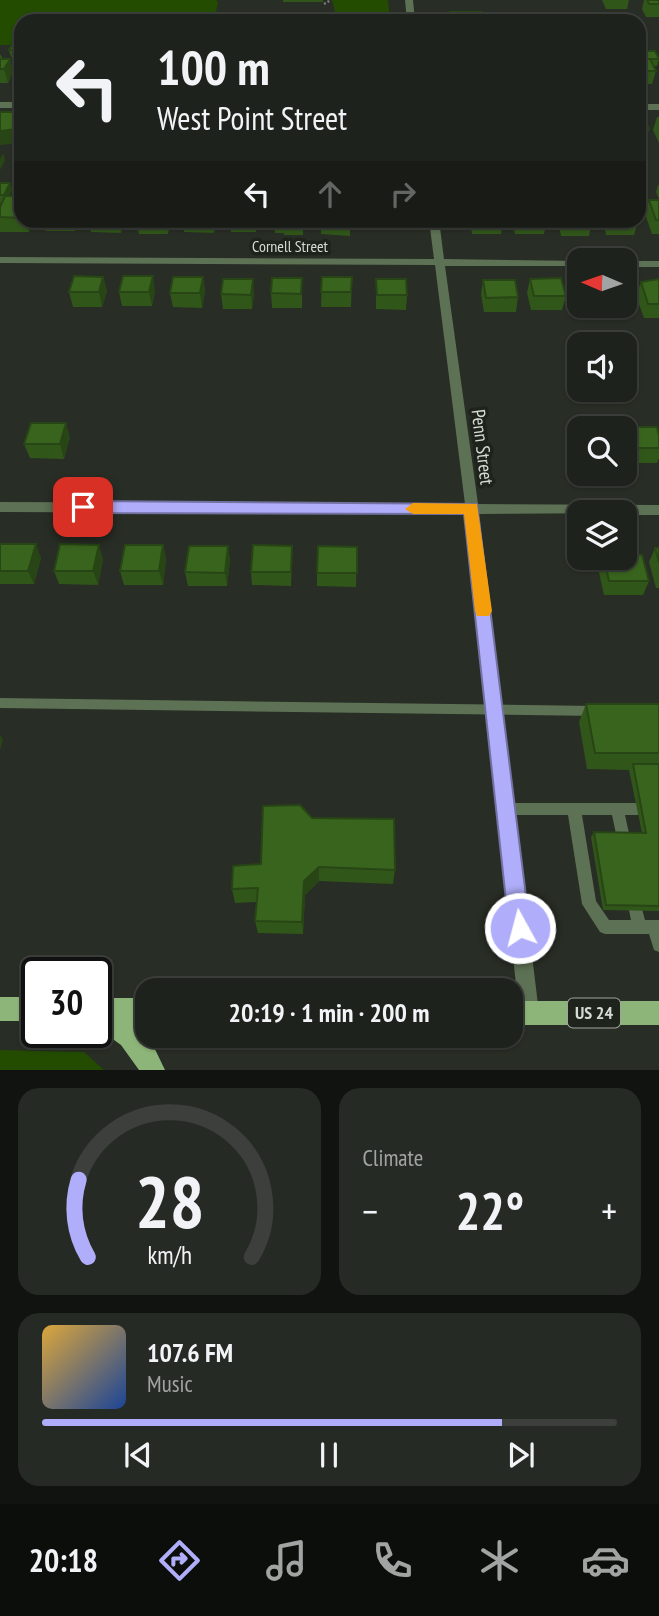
<!DOCTYPE html>
<meta charset="utf-8">
<style>
body{margin:0;font-family:"PT Sans Narrow",sans-serif;background:#262a25;color:#f1f3f6;height:100vh;display:flex;flex-direction:column;font-size:26px;white-space:nowrap}
*{box-sizing:border-box;margin:0}
p{font-size:23px;color:#a1a4a3}
.icon{flex:none;width:38px;height:38px;fill:none;stroke:currentColor;stroke-width:2;stroke-linecap:round;stroke-linejoin:round}
.map{position:relative;height:1070px;overflow:hidden}
.side{display:flex;flex-direction:column;gap:18px;padding:18px;background:#10130f;flex:1}
.side>*{flex:none}
.guide{position:absolute;left:14px;top:14px;width:632px;height:214px;border-radius:21px;box-shadow:0 2px 5px #0004,0 0 0 2px #3c3f3b;background:#1e221c;color:#f1f3f6;overflow:hidden}
.needle{width:46px;rotate:272deg}
.controls{position:absolute;left:567px;top:248px;display:grid;gap:14px}
.controls a{display:grid;place-items:center;width:70px;height:70px;border-radius:14px;background:#1e221c;box-shadow:0 2px 5px #0004,0 0 0 2px #3c3f3b;font-size:35px}
.speed{position:absolute;left:21px;top:957px;display:flex;gap:14px;font-size:35px;font-weight:700;text-align:center}
.speed>*{display:grid;place-content:center;width:91px;height:91px;border-radius:50%;background:#1e221c;box-shadow:0 2px 5px #0004,0 0 0 2px #3c3f3b;line-height:1}
.speed .limit{border:4px solid #111;border-radius:10px;background:#fff;color:#111}
.pin{position:absolute;display:grid;place-items:center;width:60px;height:60px;color:#fff;margin:-30px;border-radius:14px;box-shadow:0 4px 10px #0006}
.me{position:absolute;width:77px;margin:-38px;rotate:353deg;stroke-linejoin:round;filter:drop-shadow(0 0 5px #0008)}
.turn{display:flex;align-items:center;gap:24px;height:147px;padding:0 28px;font-size:32px}
.turn .icon{width:91px;height:91px;stroke-width:2.5}
.turn b{display:block;font-size:49px;line-height:60px}
.lanes{display:flex;align-items:center;height:66px;padding:0 28px;background:#0003;justify-content:center;gap:35px;direction:ltr}
.lanes .off{opacity:.35}
.big{font-size:52px;font-weight:700;line-height:1.1}
.side .tile{flex:1;display:flex;flex-direction:column;justify-content:center;gap:10px;min-width:0;padding:0 24px;border-radius:21px;background:#262a25}
.side .dial{align-items:center;gap:0}
.dial svg{height:182px;overflow:visible;fill:none;stroke:#3c3f3b;stroke-width:7;stroke-linecap:round;text-anchor:middle}
.dial text{fill:#f1f3f6;stroke:none}
.song{display:flex;align-items:center;gap:21px}
.cover{width:84px;height:84px;border-radius:10px;background:linear-gradient(135deg,hsl(40 70% 55%),hsl(220 70% 35%))}
.played{height:7px;border-radius:4px;background:linear-gradient(90deg,#b0aefa 80%,#3c3f3b 80%)}
.keys{display:flex;justify-content:space-around;direction:ltr}
.heat{display:flex;justify-content:space-between;align-items:center;font-size:38px;direction:ltr}
.side .tiles{flex:1;display:grid;gap:18px;grid-template-columns:1fr 1fr}
.tile:last-child{grid-column:span 2}
.trip{position:absolute;left:135px;top:978px;width:388px;height:70px;border-radius:21px;background:#1e221c;box-shadow:0 2px 5px #0004,0 0 0 2px #3c3f3b;font-weight:700;line-height:70px;text-align:center}
.tabs{display:flex;height:112px;justify-content:space-around;align-items:center;background:#0c0e0b;color:#a1a4a3}
.tabs .icon{width:49px;height:49px}
.tabs .selected{color:#b0aefa}
.tabs b{font-size:32px;color:#f1f3f6}
.map>svg:first-child{display:block}
.green{fill:#234c00}
.lines{fill:none;stroke-linecap:round;stroke-linejoin:round}
.path{stroke:#7a7e77;stroke-width:2.5;stroke-dasharray:2 2;stroke-linecap:butt}
.lane{fill:#5d7154;fill-rule:evenodd}
.street{fill:#5d7154;fill-rule:evenodd}
.primary{fill:#8eb579;fill-rule:evenodd}
.wall{fill:#31561a}
.shaded-wall{fill:#284615}
.building{fill:#39641e;stroke:#284615;stroke-width:2}
.route{fill:#b0aefa;stroke:#7271a2;stroke-width:2}
.slow{fill:#f59e0b}
.labels{text-anchor:middle;stroke-width:7;stroke-linejoin:round;paint-order:stroke}
.far-street-label{font-size:16px;fill:#d7dbd5;stroke:#1e241c}
.shield{fill:#1e241c;stroke:#a0a49e;stroke-width:2}
.shield-label{font-size:18px;font-weight:bold;fill:#d7dbd5}
.street-label{font-size:19px;fill:#d7dbd5;stroke:#1e241c}
</style>
<div class="map">
<svg width="659" height="1070" viewBox="0 0 659 1070">
<rect width="100%" height="100%" fill="#282d25"/>
<g class="green">
<polygon points="0,0 216,0 218,2 214,21 21,21 21,45 0,45"/>
<polygon points="332,0 388,0 390,21 346,21 336,15"/>
<polygon points="0,1050 84,1052 104,1070 0,1070"/>
</g>
<g class="lines">
<polyline class="path" points="324,4 331,0"/>
<g class="lane">
<polygon points="0,698 597,706 601,707 603,711 601,715 597,716 0,708"/>
<polygon points="506,803 637,803 642,805 643,809 642,813 637,815 625,815 630,838 628,843 623,845 618,843 612,815 582,815 596,901 609,920 631,920 629,910 631,905 636,903 641,905 645,920 659,920 659,952 654,950 649,934 605,934 600,932 582,904 568,815 506,815 501,813 500,809 501,805"/>
</g>
<g class="street">
<polygon points="405,0 413,0 415,21 407,21"/>
<rect x="0" y="102" width="21" height="6"/>
<rect x="639" y="104" width="20" height="6"/>
<polygon points="429,220 439,220 444,259 583,261 579,261 579,266 445,266 478,504 659,505 659,515 625,515 625,513 479,514 539,1013 536,1020 529,1023 522,1020 519,1013 466,514 0,512 0,502 465,504 435,265 0,263 0,257 434,259"/>
<rect x="625" y="261" width="34" height="6"/>
</g>
<g class="primary">
<rect x="0" y="997" width="37" height="24"/>
<polygon points="96,998 147,998 147,1022 134,1022 151,1041 165,1070 139,1070 121,1045 96,1027"/>
<rect x="511" y="1001" width="148" height="24"/>
</g>
</g>
<g class="wall">
<rect x="283" y="0" width="40" height="2"/>
<polygon points="602,0 629,0 627,9 606,9"/>
<polygon points="644,0 659,0 659,17 646,17 642,9"/>
<polygon points="21,42 21,57 11,57 9,50"/>
<polygon points="640,51 659,59 657,66 653,66 656,71 652,84 639,84"/>
<polygon points="0,54 3,59 10,59 13,72 8,83 0,83"/>
<polygon points="21,64 21,84 18,71"/>
<polygon points="639,116 649,129 645,143 639,143"/>
<polygon points="657,117 659,117 659,143 653,130"/>
<polygon points="0,183 10,183 12,190 9,196 21,196 21,220 34,220 29,232 0,232 0,206 2,203 0,203"/>
<polygon points="658,185 659,185 659,199 656,192"/>
<polygon points="649,200 659,200 659,234 652,234 645,214"/>
<polygon points="43,220 79,220 75,231 46,231"/>
<polygon points="89,220 124,220 121,233 91,232"/>
<polygon points="136,220 171,220 168,234 139,234"/>
<polygon points="183,220 216,220 214,233 184,232"/>
<polygon points="230,220 257,220 256,232 231,232"/>
<polygon points="274,220 303,220 303,235 284,235 284,233 275,233"/>
<polygon points="321,220 350,220 350,236 321,234"/>
<polygon points="470,220 503,220 501,234 472,234"/>
<polygon points="512,220 547,220 544,234 515,234"/>
<polygon points="558,220 592,220 589,236 561,236"/>
<polygon points="603,220 638,221 634,235 606,235"/>
<polygon points="579,276 579,306 576,291"/>
<polygon points="103,277 107,291 102,307 73,307 69,292"/>
<polygon points="203,277 205,292 202,308 173,307 170,293"/>
<polygon points="322,277 352,277 351,307 321,307"/>
<polygon points="302,278 302,308 272,308 271,293"/>
<polygon points="376,279 407,295 406,310 376,309"/>
<polygon points="530,279 566,296 562,310 531,310 527,293"/>
<polygon points="659,279 659,318 644,318 636,296 641,282"/>
<polygon points="483,280 518,297 516,312 484,312 481,294"/>
<polygon points="155,291 152,306 122,306 119,292"/>
<polygon points="254,293 252,309 223,309 221,294"/>
<polygon points="579,306 615,306 614,308 580,308"/>
<polygon points="622,427 659,436 659,458 657,463 625,463 625,429 621,429"/>
<polygon points="70,437 64,459 30,458 24,444"/>
<polygon points="0,544 41,558 34,584 0,584"/>
<polygon points="163,545 166,559 163,585 124,585 120,571"/>
<polygon points="228,546 230,560 227,586 188,586 185,572"/>
<polygon points="357,547 356,587 317,586 317,573"/>
<polygon points="655,548 659,548 659,588 656,588 649,562"/>
<polygon points="602,558 625,558 649,581 643,595 604,595 598,568"/>
<polygon points="103,559 98,585 59,584 54,571"/>
<polygon points="292,560 291,586 252,585 251,572"/>
<polygon points="586,704 659,704 659,911 603,910 591,837 594,832 642,833 629,770 587,769 579,722"/>
<polygon points="312,818 395,870 393,884 319,881 305,895 303,934 258,933 255,921 257,902 235,903 232,889"/>
</g>
<g class="shaded-wall">
<polygon points="10,59 13,72 8,83 4,69"/>
<polygon points="19,123 21,130 21,143 0,145 0,131"/>
<polygon points="3,153 5,160 0,170 0,159"/>
<polygon points="10,183 12,190 7,203 4,195"/>
<polygon points="26,220 34,220 29,232"/>
<polygon points="72,220 79,220 75,231"/>
<polygon points="118,220 124,220 121,233"/>
<polygon points="166,220 171,220 168,234"/>
<polygon points="212,220 216,220 214,233"/>
<polygon points="153,276 155,291 152,306 149,292"/>
<polygon points="103,277 107,291 102,307 99,292"/>
<polygon points="203,277 205,292 202,308 200,293"/>
<polygon points="253,279 254,293 252,309 251,295"/>
<polygon points="66,423 70,437 64,459 60,444"/>
<polygon points="36,544 41,558 34,584 28,571"/>
<polygon points="99,545 103,559 98,585 93,571"/>
<polygon points="163,545 166,559 163,585 159,571"/>
<polygon points="228,546 230,560 227,586 225,573"/>
<polygon points="0,735 3,740 0,750"/>
<polygon points="319,867 319,881 305,895 303,934 302,922 304,881"/>
</g>
<g class="building">
<polygon points="647,0 659,0 659,4 649,4"/>
<polygon points="450,12 482,12 486,21 447,21 447,19 451,19"/>
<polygon points="13,42 21,42 21,50 9,50"/>
<polygon points="640,51 655,51 659,59 643,59"/>
<polygon points="0,59 10,59 4,69 0,69"/>
<polygon points="639,59 650,59 656,71 639,71"/>
<polygon points="0,112 21,112 21,123 19,123 17,129 0,131"/>
<polygon points="639,116 644,116 649,129 639,129"/>
<polygon points="0,183 10,183 4,195 0,195"/>
<polygon points="5,196 21,196 21,218 0,217 0,207"/>
<polygon points="649,200 659,200 659,220 656,220"/>
<polygon points="564,220 592,220 592,222 564,221"/>
<polygon points="74,276 103,277 99,292 69,292"/>
<polygon points="123,276 153,276 149,292 119,292"/>
<polygon points="173,277 203,277 200,293 170,293"/>
<polygon points="322,277 352,277 351,292 321,292"/>
<polygon points="272,278 302,278 301,294 271,293"/>
<polygon points="561,278 566,296 534,296 530,279"/>
<polygon points="223,279 253,279 251,295 221,294"/>
<polygon points="376,279 406,279 407,295 377,295"/>
<polygon points="659,279 659,304 648,304 641,282"/>
<polygon points="483,280 515,280 518,297 486,298"/>
<polygon points="31,423 66,423 60,444 24,444"/>
<polygon points="622,427 657,427 659,436 659,448 627,448 625,439 625,429 622,429"/>
<polygon points="0,544 36,544 28,571 0,571"/>
<polygon points="60,544 99,545 93,571 54,571"/>
<polygon points="125,545 163,545 159,571 120,571"/>
<polygon points="253,545 292,546 291,572 251,572"/>
<polygon points="189,546 228,546 225,573 185,572"/>
<polygon points="318,546 357,547 357,573 317,573"/>
<polygon points="655,548 659,548 659,562"/>
<polygon points="625,554 642,555 649,581 609,581 604,558 625,558"/>
<polygon points="586,704 659,704 659,753 595,753"/>
<polygon points="633,764 659,764 659,906 606,905 594,832 646,833"/>
<polygon points="300,805 312,818 394,819 395,870 319,867 304,881 302,922 255,921 258,888 232,889 233,866 261,864 263,806"/>
</g>
<polygon class="route" points="83,501 477,504 530,928 527,935 520,938 512,935 509,928 464,514 83,513 76,507"/>
<polygon class="slow" points="413,503 477,504 492,611 489,616 477,616 475,611 464,514 413,514 405,509"/>
<g class="labels">
<g class="far-street-label">
<text x="290" y="252">Cornell Street</text>
</g>
<rect class="shield" x="568" y="998.5" width="52" height="29" rx="5"/>
<g class="shield-label">
<text x="594" y="1019">US 24</text>
</g>
<g class="street-label">
<text transform="translate(483 447) rotate(83)" y="7">Penn Street</text>
</g>
</g>
</svg>
<div class="controls">
<a><svg class="needle" viewBox="-14 -14 28 28"><path d="M0-13l5 13h-10z" fill="#e53935"/><path d="M0 13l5-13h-10z" fill="#a1a4a3"/></svg></a>
<a><svg class="icon" aria-label="sound" viewBox="0 0 24 24"><path d="M4 9h4l5-4v14l-5-4H4zM17 9q2 3 0 6"/></svg></a>
<a><svg class="icon" aria-label="search" viewBox="0 0 24 24"><circle cx="10" cy="10" r="6"/><path d="M15 15l6 6"/></svg></a>
<a><svg class="icon" aria-label="layers" viewBox="0 0 24 24"><path d="M12 4l9 5-9 5-9-5zM3 14l9 5 9-5"/></svg></a>
</div>
<div class="speed"><div class="limit">30</div></div>
<div class="pin" style="left:83px;top:507px;background:#d93025"><svg class="icon" aria-label="arrive" viewBox="0 0 24 24"><path d="M6 21V4h12l-3 4 3 4H6"/></svg></div>
<svg class="me" style="left:520px;top:928px" viewBox="-20 -20 40 40"><circle r="17" fill="#b0aefa" stroke="#fff" stroke-width="3"/><path d="M0-11L8 9 0 5-8 9z" fill="#fff"/></svg>
<div class="trip">20:19 · 1 min · 200 m</div>
<div class="guide">
<div class="turn"><svg class="icon" aria-label="left" viewBox="0 0 24 24"><path d="M17 20v-9H6M10 6l-5 5 5 5"/></svg><div><b>100 m</b>West Point Street</div></div>
<div class="lanes"><svg class="icon" aria-label="left" viewBox="0 0 24 24"><path d="M17 20v-9H6M10 6l-5 5 5 5"/></svg><svg class="icon off" aria-label="ahead" viewBox="0 0 24 24"><path d="M12 20V5M6 11l6-6 6 6"/></svg><svg class="icon off" aria-label="right" viewBox="0 0 24 24"><path d="M7 20v-9h11M14 6l5 5-5 5"/></svg></div>
</div>
</div>
<section class="side">
<div class="tiles">
<div class="tile dial"><svg viewBox="0 0 100 80">
<path d="M14 69A42 42 0 1 1 86 69"/>
<path d="M14 69A42 42 0 0 1 10 35" stroke="#b0aefa"/>
<text x="50" y="56" font-size="32" font-weight="700">28</text>
<text x="50" y="72" font-size="11">km/h</text>
</svg></div>
<div class="tile"><p>Climate</p>
<div class="heat"><a>−</a><b class="big">22°</b><a>+</a></div>
</div>
<div class="tile">
<div class="song"><i class="cover"></i><div><b>107.6 FM</b><p>Music</p></div></div>
<div class="played"></div>
<div class="keys"><svg class="icon" aria-label="previous" viewBox="0 0 24 24"><path d="M18 5L8 12l10 7zM5 5v14"/></svg><svg class="icon" aria-label="pause" viewBox="0 0 24 24"><path d="M8 5v14M16 5v14"/></svg><svg class="icon" aria-label="next" viewBox="0 0 24 24"><path d="M6 5l10 7-10 7zM19 5v14"/></svg></div>
</div>
</div>
</section>
<nav class="tabs">
<b>20:18</b>
<svg class="icon selected" aria-label="directions" viewBox="0 0 24 24"><path d="M12 3l9 9-9 9-9-9zM9 14v-3h6M13 9l2 2-2 2"/></svg>
<svg class="icon" aria-label="music" viewBox="0 0 24 24"><path d="M9 18V5l10-2v13"/><circle cx="6" cy="18" r="3"/><circle cx="16" cy="16" r="3"/></svg>
<svg class="icon" aria-label="phone" viewBox="0 0 24 24"><path d="M5 4h4l2 5-3 2q2 4 5 5l2-3 5 2v4C11 20 4 13 5 4z"/></svg>
<svg class="icon" aria-label="climate" viewBox="0 0 24 24"><path d="M12 3v18M4 7l16 10M4 17L20 7"/></svg>
<svg class="icon" aria-label="car" viewBox="0 0 24 24"><path d="M5 17H2v-5l4-1 3-4h7l3 4 3 1v5h-3M9 17h6M6 11h13"/><circle cx="7" cy="17" r="2"/><circle cx="17" cy="17" r="2"/></svg>
</nav>
